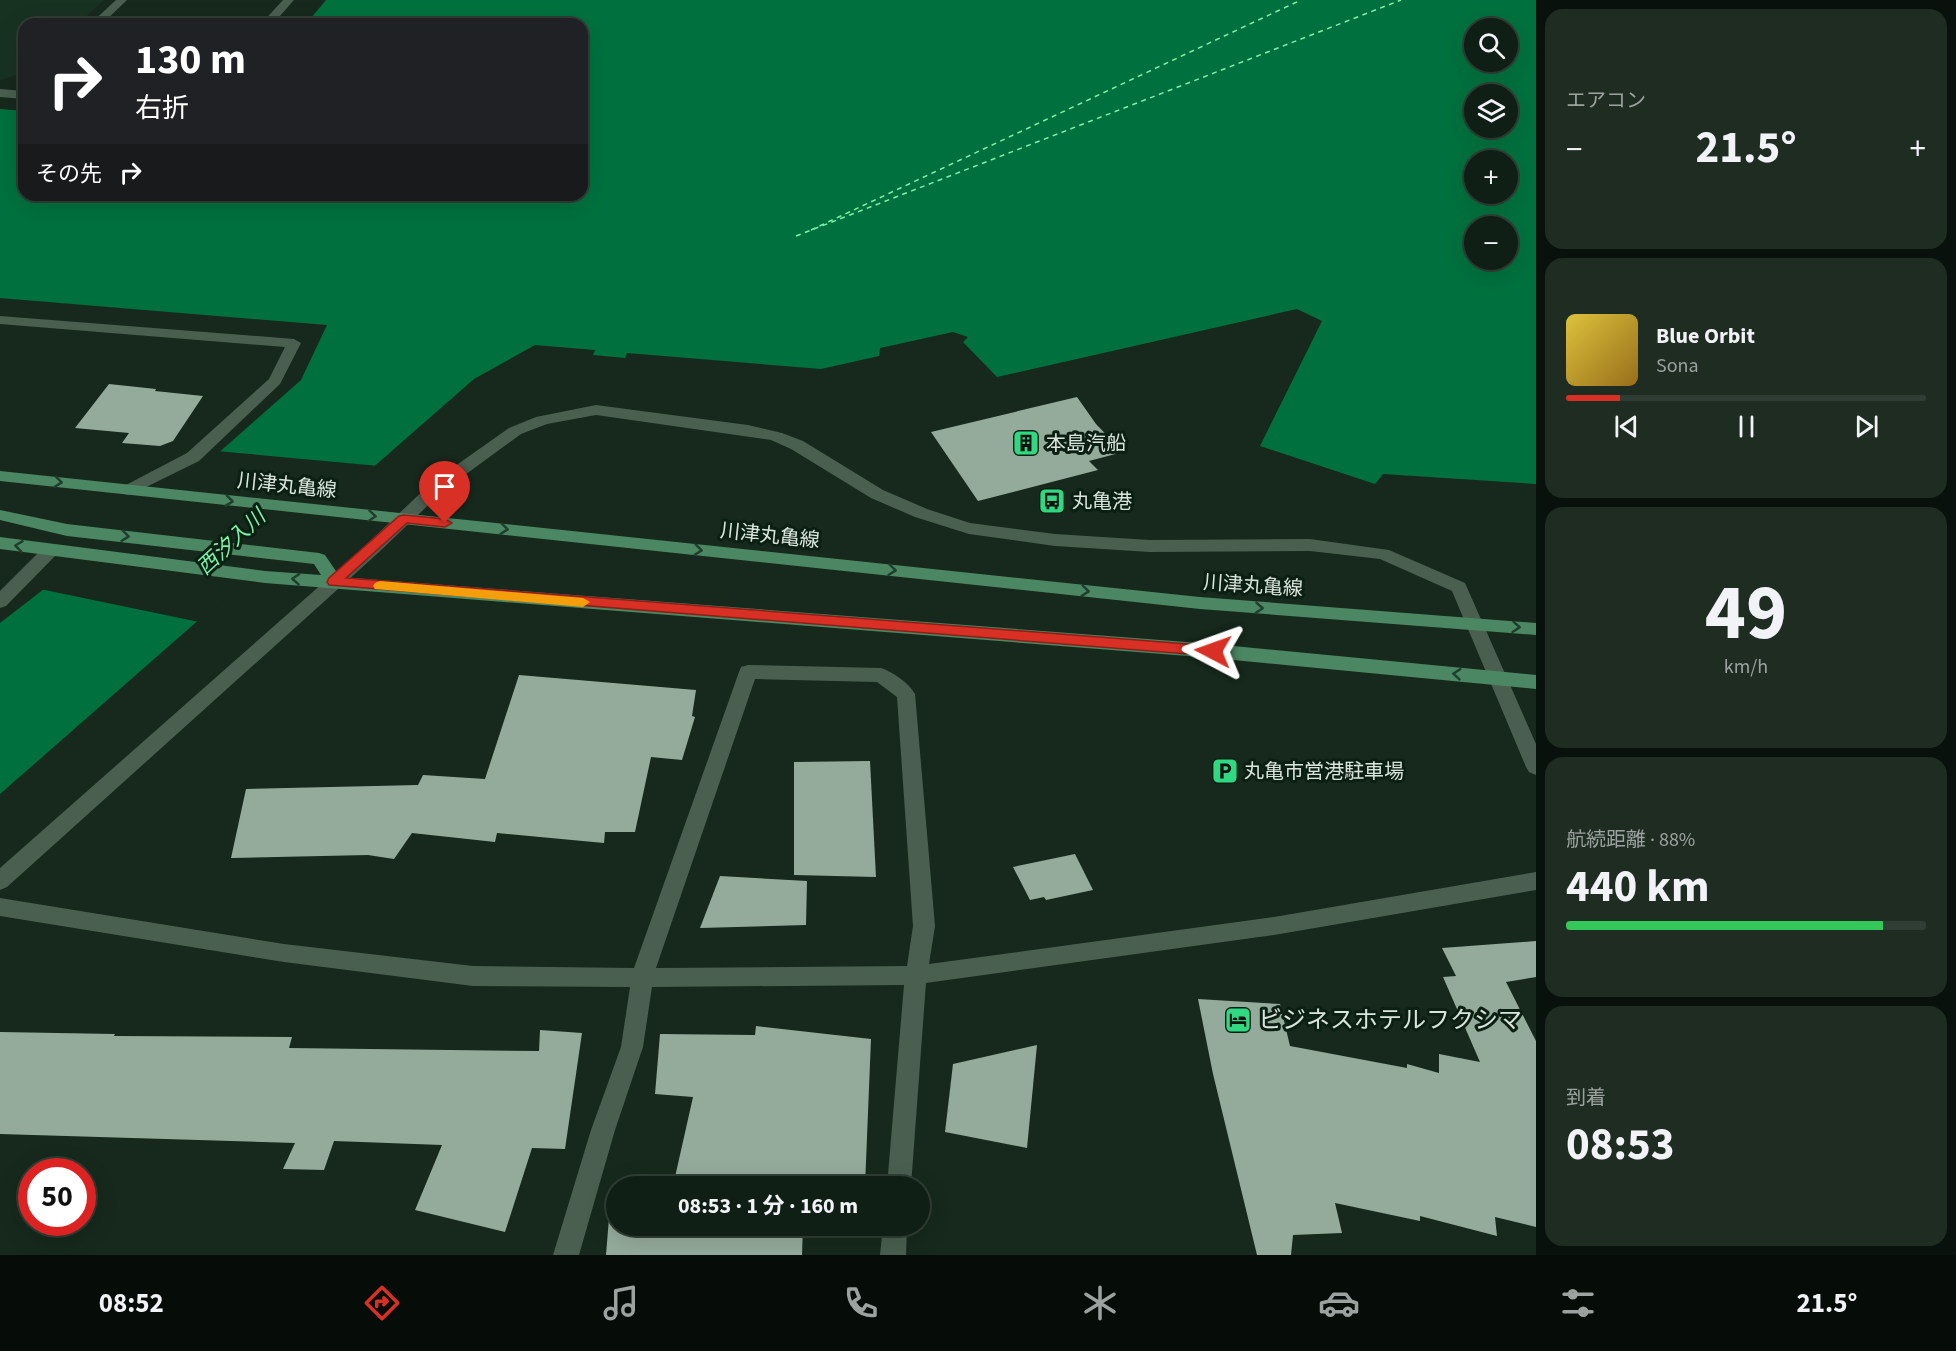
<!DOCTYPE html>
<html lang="ja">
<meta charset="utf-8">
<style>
body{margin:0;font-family:"Source Sans 3","Noto Sans JP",sans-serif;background:#1e2c22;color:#f1f3f6;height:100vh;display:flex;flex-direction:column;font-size:22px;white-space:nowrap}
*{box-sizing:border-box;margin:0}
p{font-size:20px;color:#9ca2a0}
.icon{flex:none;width:33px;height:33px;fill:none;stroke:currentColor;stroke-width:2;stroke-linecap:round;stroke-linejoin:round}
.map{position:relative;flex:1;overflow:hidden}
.drawer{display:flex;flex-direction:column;gap:9px;padding:9px;background:#09110c;width:420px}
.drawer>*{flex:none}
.hud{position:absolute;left:18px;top:18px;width:570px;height:183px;border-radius:18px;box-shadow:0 6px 24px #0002,0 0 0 2px #303d34;background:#202124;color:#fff;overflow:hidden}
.controls{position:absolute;left:1464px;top:18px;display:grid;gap:12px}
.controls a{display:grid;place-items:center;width:54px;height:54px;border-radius:50%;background:#101f15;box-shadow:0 6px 24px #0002,0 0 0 2px #303d34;font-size:30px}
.speed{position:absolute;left:18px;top:1158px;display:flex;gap:12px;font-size:30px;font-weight:700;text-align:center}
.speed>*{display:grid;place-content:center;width:78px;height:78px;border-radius:50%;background:#101f15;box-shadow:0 6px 24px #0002,0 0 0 2px #303d34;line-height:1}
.speed .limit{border:9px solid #d22;background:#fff;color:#111}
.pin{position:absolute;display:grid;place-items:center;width:51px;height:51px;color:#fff;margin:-62px -26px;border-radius:50% 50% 50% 0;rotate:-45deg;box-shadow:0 0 6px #0007}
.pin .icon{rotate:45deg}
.me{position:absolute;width:66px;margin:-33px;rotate:274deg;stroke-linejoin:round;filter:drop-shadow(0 0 4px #0008)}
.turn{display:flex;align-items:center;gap:21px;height:126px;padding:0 18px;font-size:27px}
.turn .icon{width:78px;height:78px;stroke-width:2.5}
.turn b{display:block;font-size:42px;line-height:51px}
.then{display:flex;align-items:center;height:57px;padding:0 18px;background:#0003;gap:12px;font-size:22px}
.big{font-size:45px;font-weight:700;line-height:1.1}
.drawer .widget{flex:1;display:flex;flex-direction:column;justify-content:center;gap:9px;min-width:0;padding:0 21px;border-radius:18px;background:#1e2c22}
.drawer .dial{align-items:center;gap:0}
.dial b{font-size:78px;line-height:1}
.song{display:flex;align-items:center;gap:18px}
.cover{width:72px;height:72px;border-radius:9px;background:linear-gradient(135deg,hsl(50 70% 55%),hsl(40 70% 35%))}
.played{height:6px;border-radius:3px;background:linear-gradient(90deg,#d93025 15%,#303d34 15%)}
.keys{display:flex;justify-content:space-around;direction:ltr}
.heat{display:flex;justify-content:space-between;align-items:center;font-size:33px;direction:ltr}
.charge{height:9px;border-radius:4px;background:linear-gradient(90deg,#34c759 88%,#303d34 0)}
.trip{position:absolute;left:606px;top:1176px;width:324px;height:60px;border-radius:30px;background:#101f15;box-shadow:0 6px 24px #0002,0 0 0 2px #303d34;font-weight:700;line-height:60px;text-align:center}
.tabs{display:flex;height:96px;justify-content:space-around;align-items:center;background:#060c08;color:#9ca2a0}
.tabs .icon{width:42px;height:42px}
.tabs .selected{color:#d93025}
.tabs b{font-size:27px;color:#f1f3f6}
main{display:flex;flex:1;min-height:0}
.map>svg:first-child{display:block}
.built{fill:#183221}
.water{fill:#00713e;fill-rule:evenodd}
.pier{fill:#16291c}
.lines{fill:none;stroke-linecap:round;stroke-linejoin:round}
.ferry{stroke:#7bf3a9;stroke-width:1.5;stroke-dasharray:5 4.5;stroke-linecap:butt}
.building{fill:#94ab9b}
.minor{fill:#4a5f50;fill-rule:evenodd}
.major{fill:#4b8762;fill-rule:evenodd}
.oneway{stroke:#1f3e2b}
.route{fill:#d93025;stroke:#8d1f18;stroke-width:1.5}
.slow{fill:#f59e0b}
.labels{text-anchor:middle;stroke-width:6;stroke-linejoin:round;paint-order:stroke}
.poi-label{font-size:20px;fill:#d9e5dc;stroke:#0c1f13;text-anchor:start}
.street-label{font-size:20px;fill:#d9e5dc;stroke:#0c1f13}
.water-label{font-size:21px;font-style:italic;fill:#7bf3a9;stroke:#0c1f13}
.near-poi-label{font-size:24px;fill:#d9e5dc;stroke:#0c1f13;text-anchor:start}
</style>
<main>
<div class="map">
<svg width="1536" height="1255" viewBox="0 0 1536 1255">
<rect width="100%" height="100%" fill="#16291c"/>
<polygon class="built" points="0,0 104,0 78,24 24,24 24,73 0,80"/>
<path class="water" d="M 326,0 L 1536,0 L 1536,484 L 1383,474 L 1375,484 L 1260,446 L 1322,321 L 1297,309 L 997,377 L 963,342 L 968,337 L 953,332 L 880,348 L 879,356 L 821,369 L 627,353 L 625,358 L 593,355 L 595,350 L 535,345 L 474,379 L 0,794 L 0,623 L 207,463 L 301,380 L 327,325 L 0,298 L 0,109 L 24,111 L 24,195 L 582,195 L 582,24 L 306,24 ZM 1474,28 L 1508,28 L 1508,62 L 1474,62 ZM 1474,94 L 1508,94 L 1508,128 L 1474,128 ZM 1474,160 L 1508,160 L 1508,194 L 1474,194 ZM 1474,226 L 1508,226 L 1508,260 L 1474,260 Z"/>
<polygon class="pier" points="217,451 379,466 199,622 40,589"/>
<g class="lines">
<g class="ferry">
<polyline points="811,230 1301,0"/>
<polyline points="796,236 1401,0"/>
</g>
</g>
<g class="building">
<polygon points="109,384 156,389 155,391 203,396 173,441 160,446 122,443 129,433 75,428"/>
<polygon points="1077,397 1096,424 1123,452 1089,461 1098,470 978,501 931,432"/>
<polygon points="519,675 696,690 692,716 695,717 682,760 651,757 635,832 605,832 604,843 497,833 495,842 412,833 394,859 368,855 231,858 246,789 418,785 423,775 485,779"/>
<polygon points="870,761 876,877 794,875 794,762"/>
<polygon points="1075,854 1093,890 1046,900 1044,897 1030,900 1013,867"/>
<polygon points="720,876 807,881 806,925 700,928"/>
<polygon points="1536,941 1536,977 1506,982 1536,1041 1536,1227 1495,1217 1497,1236 1420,1216 1420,1221 1335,1203 1342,1233 1293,1235 1291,1255 1257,1255 1213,1074 1198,999 1280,1004 1290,1046 1407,1068 1407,1064 1439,1073 1439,1054 1480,1062 1443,977 1456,976 1442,948"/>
<polygon points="756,1026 871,1039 865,1186 673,1186 693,1097 655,1094 660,1034 755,1035"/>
<polygon points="540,1030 582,1033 565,1149 532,1148 505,1232 415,1210 442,1145 334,1141 324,1170 283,1169 295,1143 0,1134 0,1032 115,1034 114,1036 292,1037 289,1048 539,1051"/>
<polygon points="1037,1045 1027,1148 945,1132 953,1064"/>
<polygon points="609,1218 616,1218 616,1226 803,1226 802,1255 606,1255"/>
</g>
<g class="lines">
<g class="minor">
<polygon points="116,0 127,0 102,24 90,24"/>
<polygon points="283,0 294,0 273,24 261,24"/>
<polygon points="0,89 24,91 24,99 0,97"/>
<polygon points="0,316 294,339 301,343 280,384 199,461 130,495 124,494 122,490 124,486 187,453 269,379 285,347 0,324"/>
<polygon points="596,405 748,425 782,433 803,441 883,490 927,509 970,523 1055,534 1150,540 1310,539 1389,550 1465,583 1536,744 1536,775 1529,772 1526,767 1452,591 1380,559 1310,551 1150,552 1055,546 969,534 915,517 871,498 791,449 771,440 596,415 547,424 521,434 443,491 378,553 7,887 0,890 0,868 366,545 431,483 509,428 536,417"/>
<polygon points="51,544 57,546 60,550 57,554 6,606 0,608 0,591 45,546"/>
<path d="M 748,665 L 881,668 C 893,672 909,683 915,694 L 935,926 L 929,964 L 1274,917 L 1536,872 L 1536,890 L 1274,935 L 926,983 L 911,1186 L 887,1186 L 904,985 L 652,987 L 643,1047 L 615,1130 L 579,1255 L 553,1255 L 591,1130 L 621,1047 L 630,987 L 473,986 L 284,962 L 0,916 L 0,898 L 284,944 L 473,966 L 634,968 L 739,672 L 741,667 ZM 755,679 L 877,682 L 897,697 L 913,926 L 907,966 L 656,968 Z"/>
<polygon points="883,1226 907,1226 906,1255 880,1255"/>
</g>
<g class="major">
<polygon points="0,471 1200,597 1536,623 1536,635 1200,609 0,481"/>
<polygon points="0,510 67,524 319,553 325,555 340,577 1213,644 1536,675 1536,689 1213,658 265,583 0,549 0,537 265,571 321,575 314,564 67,536 0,520"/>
</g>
</g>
<defs><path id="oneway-chevron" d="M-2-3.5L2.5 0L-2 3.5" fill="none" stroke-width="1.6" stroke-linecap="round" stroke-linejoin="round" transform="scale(1.5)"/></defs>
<g class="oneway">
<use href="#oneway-chevron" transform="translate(58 482) rotate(6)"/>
<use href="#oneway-chevron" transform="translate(229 501) rotate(7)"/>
<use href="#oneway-chevron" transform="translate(372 516) rotate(5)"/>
<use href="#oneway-chevron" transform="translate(504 529) rotate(6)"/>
<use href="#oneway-chevron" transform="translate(125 536) rotate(6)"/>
<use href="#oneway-chevron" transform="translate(19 546) rotate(-173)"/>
<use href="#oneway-chevron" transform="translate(698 550) rotate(6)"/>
<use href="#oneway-chevron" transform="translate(892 570) rotate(6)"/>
<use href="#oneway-chevron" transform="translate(296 579) rotate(-176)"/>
<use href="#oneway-chevron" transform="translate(1085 591) rotate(6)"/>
<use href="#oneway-chevron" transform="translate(1259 608) rotate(4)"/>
<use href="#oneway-chevron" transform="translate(1516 627) rotate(4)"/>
<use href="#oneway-chevron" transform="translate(1457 674) rotate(-175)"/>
</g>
<polygon class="route" points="404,515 445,519 452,523 445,527 407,523 346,578 1213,646 1220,651 1213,656 329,585 327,582 329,578 399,516"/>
<polygon class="slow" points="380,581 583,598 590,602 583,607 375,589 373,586 375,583"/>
<defs>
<symbol id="building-square" viewBox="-11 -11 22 22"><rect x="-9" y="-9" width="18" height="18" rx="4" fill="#31d882" stroke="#0c1f13"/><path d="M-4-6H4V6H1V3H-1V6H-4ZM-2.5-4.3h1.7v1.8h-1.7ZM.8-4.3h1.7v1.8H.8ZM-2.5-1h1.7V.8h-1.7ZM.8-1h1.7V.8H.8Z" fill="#111"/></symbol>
<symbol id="bus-square" viewBox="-11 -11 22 22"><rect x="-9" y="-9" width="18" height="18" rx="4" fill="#31d882" stroke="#0c1f13"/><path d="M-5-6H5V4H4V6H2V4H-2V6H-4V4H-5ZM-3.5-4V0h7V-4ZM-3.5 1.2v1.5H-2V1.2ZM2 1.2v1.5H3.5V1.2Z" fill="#111"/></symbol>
<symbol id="parking-square" viewBox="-11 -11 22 22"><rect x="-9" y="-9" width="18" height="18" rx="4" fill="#31d882" stroke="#0c1f13"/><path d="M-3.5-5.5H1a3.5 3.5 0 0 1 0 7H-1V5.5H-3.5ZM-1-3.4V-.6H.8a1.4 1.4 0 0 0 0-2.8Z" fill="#111"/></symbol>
<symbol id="hotel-square" viewBox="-11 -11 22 22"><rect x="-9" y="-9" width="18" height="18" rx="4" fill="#31d882" stroke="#0c1f13"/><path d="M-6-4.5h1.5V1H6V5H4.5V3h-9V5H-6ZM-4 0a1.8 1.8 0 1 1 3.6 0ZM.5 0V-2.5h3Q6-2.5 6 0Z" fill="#111"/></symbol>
</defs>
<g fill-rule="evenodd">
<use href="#building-square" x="1011" y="428" width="30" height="30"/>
<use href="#bus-square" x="1037" y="486" width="30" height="30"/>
<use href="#parking-square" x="1210" y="756" width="30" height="30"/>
<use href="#hotel-square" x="1223" y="1005" width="30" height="30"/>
</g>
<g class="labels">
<g class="poi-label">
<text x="1046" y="450">本島汽船</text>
<text x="1072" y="508">丸亀港</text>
<text x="1244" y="778">丸亀市営港駐車場</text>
</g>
<g class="street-label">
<text transform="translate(287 485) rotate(6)" y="7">川津丸亀線</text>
<text transform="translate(770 535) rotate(6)" y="7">川津丸亀線</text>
<text transform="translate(1253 585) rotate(4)" y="7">川津丸亀線</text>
</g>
<g class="water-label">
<text transform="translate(231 542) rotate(-43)" y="7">西汐入川</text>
</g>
<g class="near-poi-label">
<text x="1258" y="1028">ビジネスホテルフクシマ</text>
</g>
</g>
</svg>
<div class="controls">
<a><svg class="icon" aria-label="search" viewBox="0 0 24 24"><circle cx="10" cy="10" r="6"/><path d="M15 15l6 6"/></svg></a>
<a><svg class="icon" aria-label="layers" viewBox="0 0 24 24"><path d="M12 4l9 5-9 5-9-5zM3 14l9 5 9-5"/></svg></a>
<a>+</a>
<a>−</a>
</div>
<div class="speed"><div class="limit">50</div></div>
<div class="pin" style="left:445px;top:523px;background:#d93025"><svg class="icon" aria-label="arrive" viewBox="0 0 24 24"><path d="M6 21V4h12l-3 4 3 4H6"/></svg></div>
<svg class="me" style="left:1213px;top:651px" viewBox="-20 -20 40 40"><path d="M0-17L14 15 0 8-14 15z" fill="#d93025" stroke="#fff" stroke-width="4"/></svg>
<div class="trip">08:53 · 1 分 · 160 m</div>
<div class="hud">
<div class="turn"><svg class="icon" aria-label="right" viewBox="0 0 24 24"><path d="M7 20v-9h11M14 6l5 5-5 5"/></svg><div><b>130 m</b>右折</div></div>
<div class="then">その先<svg class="icon" aria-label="right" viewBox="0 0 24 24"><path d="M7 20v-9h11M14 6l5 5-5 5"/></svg></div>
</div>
</div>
<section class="drawer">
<div class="widget"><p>エアコン</p>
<div class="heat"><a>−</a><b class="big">21.5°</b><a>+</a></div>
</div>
<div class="widget">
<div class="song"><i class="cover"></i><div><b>Blue Orbit</b><p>Sona</p></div></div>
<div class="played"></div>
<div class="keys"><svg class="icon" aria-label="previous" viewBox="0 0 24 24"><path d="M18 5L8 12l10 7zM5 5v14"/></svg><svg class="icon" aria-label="pause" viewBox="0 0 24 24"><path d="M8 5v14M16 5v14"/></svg><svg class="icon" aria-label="next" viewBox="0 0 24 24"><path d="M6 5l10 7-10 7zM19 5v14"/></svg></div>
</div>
<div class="widget dial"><b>49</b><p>km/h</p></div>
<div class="widget"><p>航続距離 · 88%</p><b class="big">440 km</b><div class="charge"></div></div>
<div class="widget"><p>到着</p><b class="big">08:53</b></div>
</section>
</main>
<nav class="tabs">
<b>08:52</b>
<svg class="icon selected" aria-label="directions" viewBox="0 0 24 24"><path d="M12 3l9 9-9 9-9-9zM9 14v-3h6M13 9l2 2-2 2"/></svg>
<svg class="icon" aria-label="music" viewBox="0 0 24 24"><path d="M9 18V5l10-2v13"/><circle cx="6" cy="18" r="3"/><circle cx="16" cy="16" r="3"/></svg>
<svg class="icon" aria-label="phone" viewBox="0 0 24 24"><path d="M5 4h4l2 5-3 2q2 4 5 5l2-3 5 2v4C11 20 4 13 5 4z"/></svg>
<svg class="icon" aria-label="climate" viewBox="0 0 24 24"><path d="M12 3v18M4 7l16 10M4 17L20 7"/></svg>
<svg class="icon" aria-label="car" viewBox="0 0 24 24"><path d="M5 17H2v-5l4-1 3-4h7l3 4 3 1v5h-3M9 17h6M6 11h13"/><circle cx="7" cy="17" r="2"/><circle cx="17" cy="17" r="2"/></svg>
<svg class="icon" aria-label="filters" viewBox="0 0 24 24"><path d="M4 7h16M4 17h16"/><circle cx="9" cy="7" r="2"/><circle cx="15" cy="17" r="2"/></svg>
<b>21.5°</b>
</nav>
